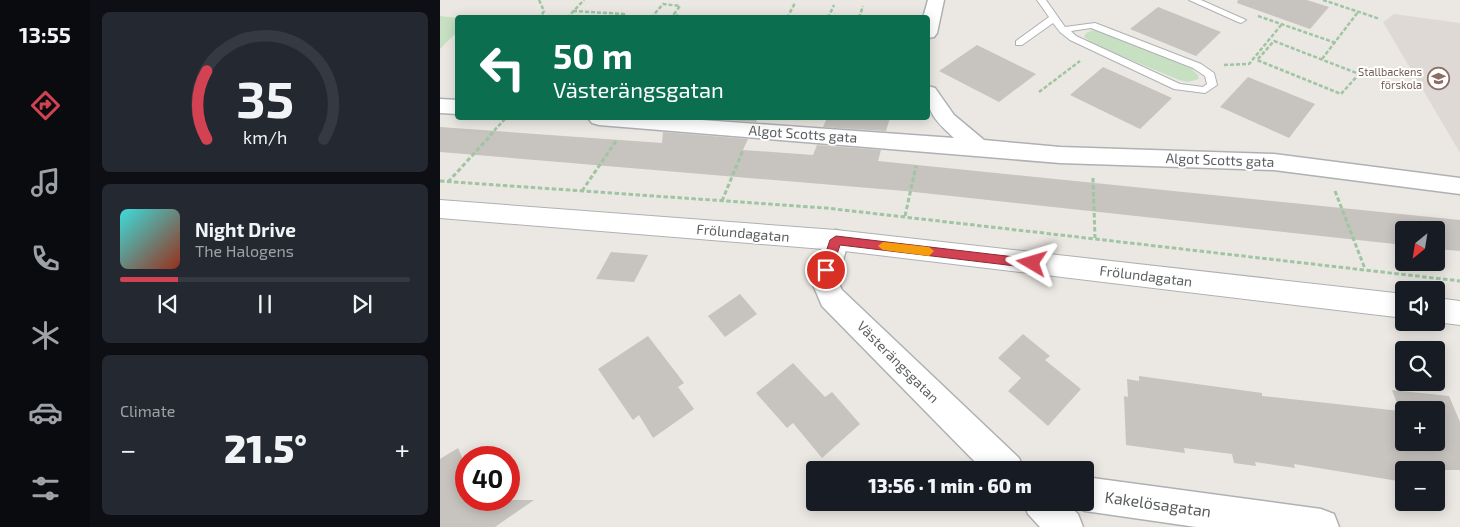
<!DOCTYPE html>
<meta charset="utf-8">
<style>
body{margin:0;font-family:"Exo 2",sans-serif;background:#242831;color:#f1f3f6;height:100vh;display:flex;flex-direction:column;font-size:19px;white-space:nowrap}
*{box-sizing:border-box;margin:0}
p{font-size:16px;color:#9ea1a6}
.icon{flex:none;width:28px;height:28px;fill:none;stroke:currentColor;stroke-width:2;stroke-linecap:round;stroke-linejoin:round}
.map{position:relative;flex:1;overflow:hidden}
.details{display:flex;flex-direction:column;gap:12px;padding:12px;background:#0d0f14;width:350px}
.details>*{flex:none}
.banner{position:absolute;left:15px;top:15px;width:475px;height:105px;border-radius:5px;box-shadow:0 2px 12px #0003;background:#0b6e4f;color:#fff;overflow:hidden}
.needle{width:32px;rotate:210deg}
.controls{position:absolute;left:955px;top:221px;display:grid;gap:10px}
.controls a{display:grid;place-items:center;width:50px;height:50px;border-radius:5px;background:#171b24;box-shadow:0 2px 12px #0003;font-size:25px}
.speed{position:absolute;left:15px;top:446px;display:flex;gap:10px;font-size:25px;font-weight:700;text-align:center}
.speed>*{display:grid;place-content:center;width:65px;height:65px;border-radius:50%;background:#171b24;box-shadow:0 2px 12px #0003;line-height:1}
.speed .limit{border:8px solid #d22;background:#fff;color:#111}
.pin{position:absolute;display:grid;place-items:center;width:42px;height:42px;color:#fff;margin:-21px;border:2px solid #fff;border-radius:50%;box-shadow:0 1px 5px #0007}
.me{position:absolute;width:55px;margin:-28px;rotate:277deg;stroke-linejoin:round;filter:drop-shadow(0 0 4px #0008)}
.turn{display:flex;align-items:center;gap:18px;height:105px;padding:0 15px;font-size:22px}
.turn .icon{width:65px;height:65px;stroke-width:2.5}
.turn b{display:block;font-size:35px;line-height:42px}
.big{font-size:38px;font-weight:800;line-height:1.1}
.details .tile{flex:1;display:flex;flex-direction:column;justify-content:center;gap:8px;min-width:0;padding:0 18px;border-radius:8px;background:#242831}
.details .dial{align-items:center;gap:0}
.dial svg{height:130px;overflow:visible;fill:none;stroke:#363941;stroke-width:7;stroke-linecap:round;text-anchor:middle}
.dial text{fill:#f1f3f6;stroke:none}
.song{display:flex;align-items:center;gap:15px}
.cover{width:60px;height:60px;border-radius:8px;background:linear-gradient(135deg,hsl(180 70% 55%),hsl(10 70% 35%))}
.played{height:5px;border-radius:2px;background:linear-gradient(90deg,#d24253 20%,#363941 20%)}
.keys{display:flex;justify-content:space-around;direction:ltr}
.heat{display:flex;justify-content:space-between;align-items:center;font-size:28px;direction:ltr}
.trip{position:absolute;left:366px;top:461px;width:288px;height:50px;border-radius:5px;background:#171b24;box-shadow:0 2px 12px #0003;font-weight:800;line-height:50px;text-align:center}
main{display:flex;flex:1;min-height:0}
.menu{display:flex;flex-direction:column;width:90px;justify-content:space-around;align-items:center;background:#090b0e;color:#9ea1a6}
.menu .icon{width:35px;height:35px}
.menu .current{color:#d24253}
.menu b{font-size:22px;color:#f1f3f6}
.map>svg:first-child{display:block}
.education{fill:#ded9d4}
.green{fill:#c8e0c2}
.building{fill:#c7c3bf;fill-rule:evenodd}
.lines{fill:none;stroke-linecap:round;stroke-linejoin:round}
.service-casing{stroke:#aeb1b3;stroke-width:2}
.minor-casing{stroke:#aeb1b3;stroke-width:3}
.tertiary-casing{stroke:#aeb1b3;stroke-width:2}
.path-far1{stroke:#9fc5a3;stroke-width:2.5;stroke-dasharray:4 2;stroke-linecap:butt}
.path{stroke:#9fc5a3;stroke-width:3;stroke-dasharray:4.5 2.5;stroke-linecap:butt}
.service{fill:#fff;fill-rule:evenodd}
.minor{fill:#fff;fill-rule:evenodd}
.tertiary{fill:#fff;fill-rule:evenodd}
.route{fill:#d24253;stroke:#882b36}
.slow{fill:#f59e0b}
.labels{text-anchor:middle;stroke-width:4;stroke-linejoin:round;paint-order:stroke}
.far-education-label{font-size:11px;fill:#785e54;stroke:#fff;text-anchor:end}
.street-label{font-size:14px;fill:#5b5f61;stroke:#fff}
.near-street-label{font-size:16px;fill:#5b5f61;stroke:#fff}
</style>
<main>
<nav class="menu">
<b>13:55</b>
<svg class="icon current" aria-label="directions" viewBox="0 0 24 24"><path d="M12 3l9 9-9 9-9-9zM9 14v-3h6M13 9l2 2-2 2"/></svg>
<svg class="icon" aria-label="music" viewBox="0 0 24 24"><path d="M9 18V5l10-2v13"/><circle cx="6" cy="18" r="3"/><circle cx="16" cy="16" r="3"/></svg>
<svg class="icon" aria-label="phone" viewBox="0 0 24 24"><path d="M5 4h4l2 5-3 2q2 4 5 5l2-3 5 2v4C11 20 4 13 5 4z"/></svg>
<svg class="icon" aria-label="climate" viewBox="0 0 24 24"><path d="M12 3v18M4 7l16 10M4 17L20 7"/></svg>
<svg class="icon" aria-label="car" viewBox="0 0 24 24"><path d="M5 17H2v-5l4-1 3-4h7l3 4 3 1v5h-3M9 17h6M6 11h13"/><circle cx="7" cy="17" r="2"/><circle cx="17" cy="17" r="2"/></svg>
<svg class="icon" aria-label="filters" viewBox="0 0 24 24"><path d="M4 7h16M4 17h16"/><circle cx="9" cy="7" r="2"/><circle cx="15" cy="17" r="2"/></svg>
</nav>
<section class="details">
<div class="tile dial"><svg viewBox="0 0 100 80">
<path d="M14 69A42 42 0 1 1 86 69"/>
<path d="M14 69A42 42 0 0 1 14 27" stroke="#d24253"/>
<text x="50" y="56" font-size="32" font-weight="700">35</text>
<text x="50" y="72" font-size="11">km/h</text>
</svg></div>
<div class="tile">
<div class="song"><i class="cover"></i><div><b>Night Drive</b><p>The Halogens</p></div></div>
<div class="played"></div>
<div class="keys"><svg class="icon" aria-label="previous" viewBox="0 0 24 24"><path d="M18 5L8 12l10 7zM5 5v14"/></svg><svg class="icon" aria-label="pause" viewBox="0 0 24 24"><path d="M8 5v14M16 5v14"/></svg><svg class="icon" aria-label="next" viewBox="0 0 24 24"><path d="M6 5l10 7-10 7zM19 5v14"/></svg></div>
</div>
<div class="tile"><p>Climate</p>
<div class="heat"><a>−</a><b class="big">21.5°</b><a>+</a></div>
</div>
</section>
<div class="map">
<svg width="1020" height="527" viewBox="0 0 1020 527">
<rect width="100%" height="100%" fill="#ebe8e3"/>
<polygon class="education" points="954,14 1020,23 1020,153 943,22"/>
<g class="green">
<polygon points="0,16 18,18 17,32 0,49"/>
<polygon points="653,30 673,35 752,69 758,75 759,79 748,82 739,80 655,45 644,37 646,33"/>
</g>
<g class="building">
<polygon points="798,0 867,0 889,7 870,29 797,3"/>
<polygon points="718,7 781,32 756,56 690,29"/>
<polygon points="537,45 596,74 559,102 499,71"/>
<polygon points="663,67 732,98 700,129 630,95"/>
<polygon points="808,77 875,104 849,138 780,107"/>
<polygon points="253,118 318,118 316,122"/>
<polygon points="387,118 450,118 446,131 383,127"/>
<polygon points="0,127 222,143 223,132 308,139 303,150 373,155 377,145 441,150 438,161 1020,220 1020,251 996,249 996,230 964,230 964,245 465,191 0,152"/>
<polygon points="171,252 208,255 194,282 156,279"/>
<polygon points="300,294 317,314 285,337 268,316"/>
<polygon points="583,334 610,356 605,360 641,389 608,426 568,391 581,378 558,358"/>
<polygon points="208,336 244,383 238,387 254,409 213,438 199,415 193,420 158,369"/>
<polygon points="353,363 385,397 392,392 420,424 382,458 353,423 347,428 316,393"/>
<path d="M 699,376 L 822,393 L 822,396 L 960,411 L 952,390 L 1009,396 L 1020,422 L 1020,470 L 964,470 L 964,482 L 854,464 L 855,468 L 815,462 L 816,466 L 794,463 L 792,454 L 744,448 L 745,453 L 686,445 L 684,396 L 688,397 L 687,379 L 699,381 ZM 964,410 L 996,410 L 996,442 L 964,442 Z"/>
<polygon points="18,448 26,466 26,500 94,500 55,527 0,527 0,459"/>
</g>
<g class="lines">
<defs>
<g id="service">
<path d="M 597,0 L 606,0 L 625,27 L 655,23 L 761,64 L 774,73 L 777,85 L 765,93 L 734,89 L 630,40 L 620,32 L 613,23 L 582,45 L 576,45 L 576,41 L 609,17 ZM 651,28 L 753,68 L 765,76 L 767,84 L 763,87 L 740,84 L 636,36 L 631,31 Z"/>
<polygon points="749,0 761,0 806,20 801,23 798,22"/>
</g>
<g id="minor">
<polygon points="488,0 504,0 497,33 494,37 488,38 488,18 483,18"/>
<path d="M 488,86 L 495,88 L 514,115 L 544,140 L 620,147 L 834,154 L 1020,178 L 1020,194 L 834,170 L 620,163 L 159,125 L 152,123 L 148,118 L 234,118 L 514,138 C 496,121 485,112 488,86 Z"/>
<polygon points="0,99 18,100 18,114 0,113"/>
<polygon points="396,230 405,233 409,240 397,280 402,290 579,458 584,470 543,470 382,306 371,280 387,233"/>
<polygon points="645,477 881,509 894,514 899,527 756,527 645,511 633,506 631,502 645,502"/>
<polygon points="583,502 625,502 638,514 643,527 600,527 588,514"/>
</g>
<g id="tertiary">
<polygon points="0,200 396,230 964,294 964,318 396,250 0,218"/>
<polygon points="996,298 1020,301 1020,325 996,322"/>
</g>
</defs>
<use href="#service" class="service-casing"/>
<use href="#minor" class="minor-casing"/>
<use href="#tertiary" class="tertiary-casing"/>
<g class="path-far1">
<polyline points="99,0 104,11 100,18"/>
<polyline points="883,0 940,19"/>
<polyline points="133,11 184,14 181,18"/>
<polyline points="818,16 896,43"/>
<polyline points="127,18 144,0"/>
<polyline points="211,18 223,4 240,6 234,14 243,18"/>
<polyline points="347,18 355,3"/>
<polyline points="388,18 394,5"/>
<polyline points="419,18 423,6"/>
<polygon points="834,41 919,74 901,94 817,60"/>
<polyline points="882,59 918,12"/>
<polyline points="784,65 809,64 842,24"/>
<polyline points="599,92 640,61"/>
<polyline points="50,135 66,118"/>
</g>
<g class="path">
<polyline points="653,178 655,238"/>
<polyline points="0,181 386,208 1020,281"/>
<polyline points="8,182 52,134"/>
<polyline points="142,191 176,141"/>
<polyline points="895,191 925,269"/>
<polyline points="282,201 303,150"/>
<polyline points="465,216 476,166"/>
</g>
<use href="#service" class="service"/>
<use href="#minor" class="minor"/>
<use href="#tertiary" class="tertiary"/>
</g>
<polygon class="route" points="396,236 592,259 597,263 592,268 400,245 392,270 386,275 380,270 390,240"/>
<polygon class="slow" points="443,242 489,247 494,251 489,256 443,250 438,246"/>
<defs>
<symbol id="school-ring" viewBox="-11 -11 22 22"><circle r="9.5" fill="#fff" stroke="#8d6e63" stroke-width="1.5"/><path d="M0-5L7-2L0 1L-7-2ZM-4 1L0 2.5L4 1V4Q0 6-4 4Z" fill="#8d6e63"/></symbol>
</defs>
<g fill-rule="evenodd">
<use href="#school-ring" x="986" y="66" width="25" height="25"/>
</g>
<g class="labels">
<g class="far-education-label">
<text x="982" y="76">Stallbackens<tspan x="982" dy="13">förskola</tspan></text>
</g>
<g class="street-label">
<text transform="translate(363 134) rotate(4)" y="5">Algot Scotts gata</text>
<text transform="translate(780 160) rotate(2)" y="5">Algot Scotts gata</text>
<text transform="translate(303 233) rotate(5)" y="5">Frölundagatan</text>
<text transform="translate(706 276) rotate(7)" y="5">Frölundagatan</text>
<text transform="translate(458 362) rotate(45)" y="5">Västerängsgatan</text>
</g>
<g class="near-street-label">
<text transform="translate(718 504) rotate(8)" y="6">Kakelösagatan</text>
</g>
</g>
</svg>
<div class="controls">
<a><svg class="needle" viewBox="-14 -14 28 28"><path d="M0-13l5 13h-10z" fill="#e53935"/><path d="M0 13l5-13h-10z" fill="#9ea1a6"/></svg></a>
<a><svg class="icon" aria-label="sound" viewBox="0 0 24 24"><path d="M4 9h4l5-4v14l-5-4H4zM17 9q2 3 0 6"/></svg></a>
<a><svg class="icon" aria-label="search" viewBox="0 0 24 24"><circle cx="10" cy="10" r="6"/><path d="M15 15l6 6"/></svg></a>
<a>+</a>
<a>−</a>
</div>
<div class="speed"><div class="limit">40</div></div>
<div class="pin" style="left:386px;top:270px;background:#d93025"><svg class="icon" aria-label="arrive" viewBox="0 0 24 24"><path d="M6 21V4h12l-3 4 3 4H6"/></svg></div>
<svg class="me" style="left:592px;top:263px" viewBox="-20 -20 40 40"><path d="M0-17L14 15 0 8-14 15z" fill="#d24253" stroke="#fff" stroke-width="4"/></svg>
<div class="trip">13:56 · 1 min · 60 m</div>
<div class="banner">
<div class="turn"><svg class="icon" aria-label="left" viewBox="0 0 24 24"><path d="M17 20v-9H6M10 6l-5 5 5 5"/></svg><div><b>50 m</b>Västerängsgatan</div></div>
</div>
</div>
</main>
